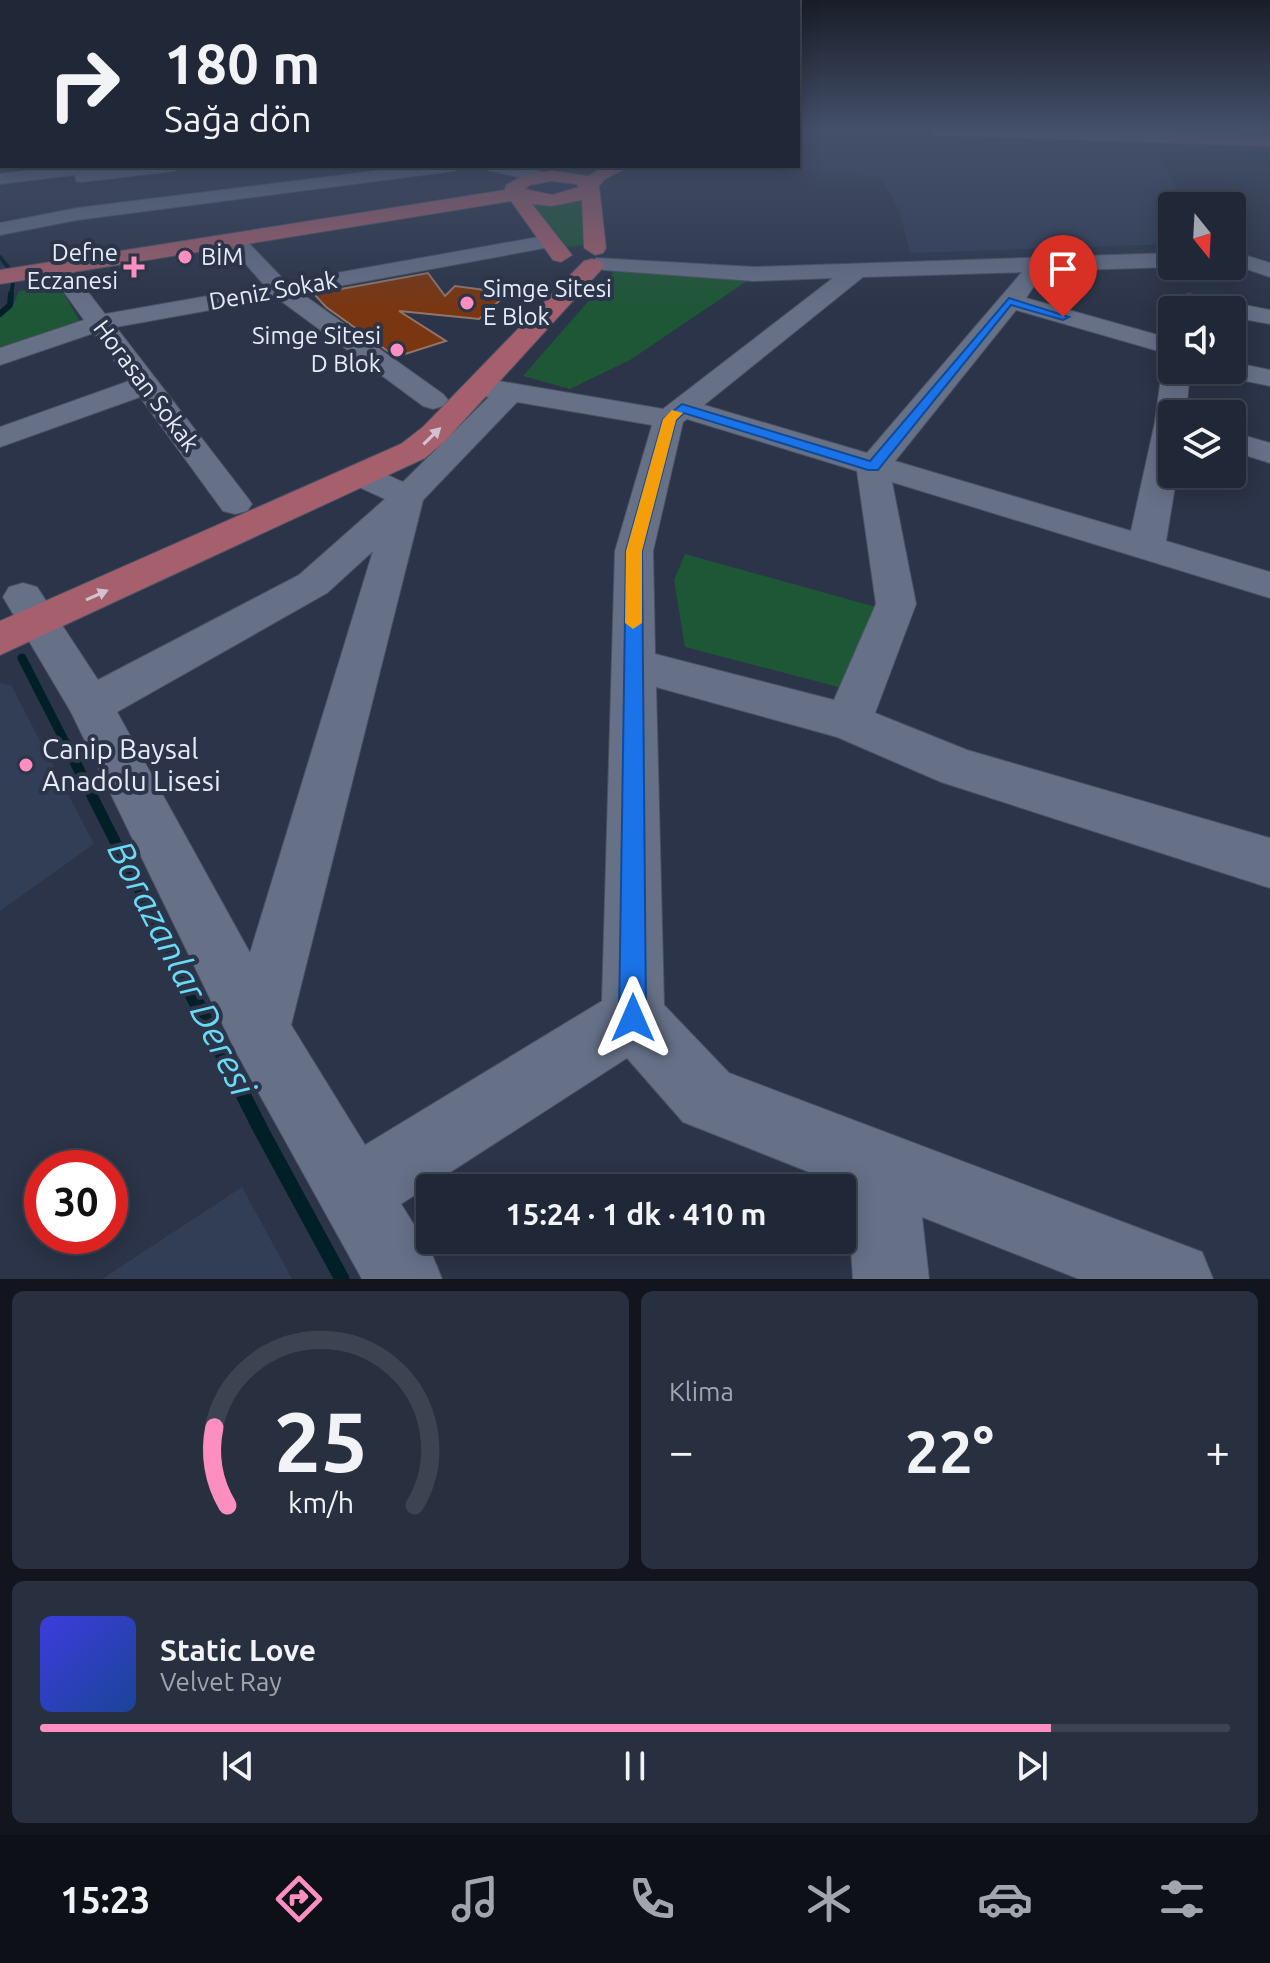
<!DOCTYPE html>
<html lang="tr">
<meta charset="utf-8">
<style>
body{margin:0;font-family:Ubuntu,sans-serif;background:#282f3e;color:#f1f3f6;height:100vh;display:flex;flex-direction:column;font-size:30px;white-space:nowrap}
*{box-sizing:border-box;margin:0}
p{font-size:26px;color:#a2a5ad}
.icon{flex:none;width:44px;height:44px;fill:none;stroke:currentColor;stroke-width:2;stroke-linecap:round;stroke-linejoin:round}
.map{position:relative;height:1279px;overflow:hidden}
.side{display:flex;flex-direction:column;gap:12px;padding:12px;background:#12151e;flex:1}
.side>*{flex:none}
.top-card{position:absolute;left:0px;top:0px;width:800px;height:168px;box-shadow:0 4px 20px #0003,0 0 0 2px #3d4451;background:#202736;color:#f1f3f6;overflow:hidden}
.needle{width:52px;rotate:162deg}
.tools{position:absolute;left:1158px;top:192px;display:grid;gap:16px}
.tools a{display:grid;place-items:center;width:88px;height:88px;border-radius:8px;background:#202736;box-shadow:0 4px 20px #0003,0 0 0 2px #3d4451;font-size:40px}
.speed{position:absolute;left:24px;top:1150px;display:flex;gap:16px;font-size:40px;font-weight:700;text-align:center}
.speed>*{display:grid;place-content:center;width:104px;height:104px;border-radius:50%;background:#202736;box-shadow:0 4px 20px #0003,0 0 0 2px #3d4451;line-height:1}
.speed .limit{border:12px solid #d22;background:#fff;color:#111}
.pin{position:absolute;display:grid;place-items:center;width:68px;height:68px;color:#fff;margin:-82px -34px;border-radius:50% 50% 50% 0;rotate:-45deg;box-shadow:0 0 8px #0007}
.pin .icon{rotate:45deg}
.me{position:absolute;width:88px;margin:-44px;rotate:0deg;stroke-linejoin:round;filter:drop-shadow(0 0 6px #0008)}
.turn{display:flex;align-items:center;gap:28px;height:168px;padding:0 32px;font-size:36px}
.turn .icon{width:104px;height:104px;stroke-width:2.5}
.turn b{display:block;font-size:56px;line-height:68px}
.big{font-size:60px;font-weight:700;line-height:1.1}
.side .widget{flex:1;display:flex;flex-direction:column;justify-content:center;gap:12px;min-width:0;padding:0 28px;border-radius:12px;background:#282f3e}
.side .dial{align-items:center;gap:0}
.dial svg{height:208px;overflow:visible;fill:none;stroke:#3d4451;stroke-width:7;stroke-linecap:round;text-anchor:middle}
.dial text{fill:#f1f3f6;stroke:none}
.song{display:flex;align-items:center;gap:24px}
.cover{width:96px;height:96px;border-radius:12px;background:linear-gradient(135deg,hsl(240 70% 55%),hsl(220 70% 35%))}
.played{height:8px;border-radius:4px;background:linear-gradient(90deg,#fd8ec0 85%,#3d4451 85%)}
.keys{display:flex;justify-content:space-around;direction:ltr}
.heat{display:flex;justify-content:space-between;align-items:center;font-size:44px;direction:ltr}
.side .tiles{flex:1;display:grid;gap:12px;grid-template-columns:1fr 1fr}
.widget:last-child{grid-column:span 2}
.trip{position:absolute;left:416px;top:1174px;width:440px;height:80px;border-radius:8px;background:#202736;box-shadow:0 4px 20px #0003,0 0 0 2px #3d4451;font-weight:700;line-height:80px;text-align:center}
.tab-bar{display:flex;height:128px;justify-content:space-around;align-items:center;background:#0d1016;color:#a2a5ad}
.tab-bar .icon{width:56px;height:56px}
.tab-bar .selected{color:#fd8ec0}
.tab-bar b{font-size:36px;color:#f1f3f6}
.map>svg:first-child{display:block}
.built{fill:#323e56}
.green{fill:#1e5735}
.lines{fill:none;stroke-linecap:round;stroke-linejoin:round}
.stream-far4{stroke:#001f27;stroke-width:4}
.stream-far3{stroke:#001f27;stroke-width:6}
.stream-far2{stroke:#001f27;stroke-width:9}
.stream-far1{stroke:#001f27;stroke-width:11}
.stream{stroke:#001f27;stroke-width:15}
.building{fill:#7a3611;stroke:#90766a;stroke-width:2}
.minor-casing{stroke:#4a5263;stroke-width:2}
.major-casing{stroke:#4a5263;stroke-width:2}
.highway-casing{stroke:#4a5263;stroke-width:2}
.minor{fill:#667188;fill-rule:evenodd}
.major{fill:#a6606d;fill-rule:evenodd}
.highway{fill:#d1545b;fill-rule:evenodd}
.oneway{fill:#d2c1ce}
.route{fill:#1a73e8;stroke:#114b97;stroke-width:2}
.slow{fill:#f59e0b}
.poi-dot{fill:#fd8ec0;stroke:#2b3448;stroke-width:3}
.labels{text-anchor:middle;stroke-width:8;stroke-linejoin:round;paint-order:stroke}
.far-poi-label{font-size:24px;fill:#e5ebf8;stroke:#2b3448;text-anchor:end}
.far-street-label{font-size:24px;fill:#e5ebf8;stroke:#2b3448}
.poi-label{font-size:28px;fill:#e5ebf8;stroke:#2b3448;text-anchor:start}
.near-water-label{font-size:36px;font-style:italic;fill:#6adbf5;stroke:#2b3448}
</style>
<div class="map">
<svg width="1270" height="1279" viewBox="0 0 1270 1279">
<rect width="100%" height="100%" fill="#2b3448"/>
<g class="built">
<polygon points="821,131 1153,143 1185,206 1172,206 1172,244 910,253 899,210 881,178 835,171 784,169 781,166 798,166 798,132"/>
<polygon points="0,683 11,685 94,844 0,911"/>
<polygon points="242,1187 292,1279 102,1279"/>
</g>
<g class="green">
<polygon points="587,198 586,245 567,247 528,202"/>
<polygon points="647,271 747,281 630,360 570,389 523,376 614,272"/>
<polygon points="58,284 81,323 0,351 0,317 14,303 19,291"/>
<polygon points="685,554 876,607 842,688 685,647 674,580"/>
</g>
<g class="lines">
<g class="stream-far4">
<polyline points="0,257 8,267"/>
<polyline points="11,296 13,282"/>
</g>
<polyline class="stream-far3" points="0,314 10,305 11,294"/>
<polyline class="stream-far2" points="22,658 67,746"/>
<polyline class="stream-far1" points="66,744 186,982"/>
<polyline class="stream" points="185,980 261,1130 342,1279"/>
</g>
<polygon class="building" points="428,273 445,296 455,286 508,293 479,319 399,311 446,341 396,357 326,307 314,294"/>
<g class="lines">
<defs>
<g id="minor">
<rect x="0" y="130" width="2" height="8"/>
<polygon points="63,166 111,166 110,169 183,166 175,171 82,182 76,181 75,175 0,184 0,174"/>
<polygon points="414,166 462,166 454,171 77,220 0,235 0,223 77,208"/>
<polygon points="485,166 515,166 547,173 550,177 541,182 487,170"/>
<polygon points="234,233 241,235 286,282 550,235 560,241 550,247 301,293 443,394 448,400 443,406 433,409 423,406 277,298 116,327 247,497 252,504 247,511 235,514 223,511 140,397 0,447 0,427 129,381 94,333 0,365 0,348 84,320 46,267 49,262 65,262 105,314 265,286 224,239"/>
<polygon points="1232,251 1270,263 1270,277 1232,264"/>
<path d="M 1172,253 L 1172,267 L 1044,271 L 1026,298 L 1172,339 L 1172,355 L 1016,310 L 895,461 L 1131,531 L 1155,422 L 1162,370 L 1172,363 L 1172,370 L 1190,370 L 1186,414 L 1172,414 L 1172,474 L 1177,474 L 1166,541 L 1270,572 L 1270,598 L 892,482 L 916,604 L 875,713 L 967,750 L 1270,838 L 1270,888 L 941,782 L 837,737 L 656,687 L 664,1005 L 729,1073 L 1202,1252 L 1213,1279 L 1079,1279 L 922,1217 L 929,1279 L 853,1279 L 847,1187 L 683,1122 L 627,1058 L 401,1204 L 431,1252 L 442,1279 L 362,1279 L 236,1052 L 71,712 L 3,597 L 9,587 L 23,583 L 37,587 L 98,680 L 299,575 L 385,499 L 348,482 L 343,475 L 348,468 C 368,463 384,474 403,482 L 489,397 L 471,393 L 467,387 L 471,381 L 481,378 L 663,409 L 833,278 L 754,281 L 604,270 L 596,268 L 593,263 L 596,258 L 754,267 ZM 1022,272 L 867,453 L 704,405 L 863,277 ZM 517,402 L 652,425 L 615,551 L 602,1001 L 365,1145 L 291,1025 L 423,500 ZM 687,419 L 857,471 L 876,604 L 834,700 L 655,654 L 653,551 L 683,422 ZM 373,551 L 250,953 L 117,712 L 327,593 Z"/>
<polygon points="1189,294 1270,310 1270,324 1232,317 1232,310 1198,310 1181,306 1177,301 1181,296"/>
<polygon points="1232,362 1270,370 1270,386 1222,376 1218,370 1232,370"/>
<polygon points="1232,432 1270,443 1270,463 1232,451"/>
</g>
<g id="major">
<polygon points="928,130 1092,130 1270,136 1270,146 935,135"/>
<path d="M 606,166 L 630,166 L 605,179 L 599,186 L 606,248 L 603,253 L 595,255 L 584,248 L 582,200 L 552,206 L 532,204 L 572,255 L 561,262 L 553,260 L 511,201 L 0,284 L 0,270 L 505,190 L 506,185 L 525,175 L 552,171 L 588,176 ZM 552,181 L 576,184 L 579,187 L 552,195 L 525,189 L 530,185 Z"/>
<polygon points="592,259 600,261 604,266 600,271 445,441 425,458 0,655 0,621 401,444 423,427 584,261"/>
</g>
<rect id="highway" x="0" y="138" width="2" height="10"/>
</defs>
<use href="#minor" class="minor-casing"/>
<use href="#major" class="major-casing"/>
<use href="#highway" class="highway-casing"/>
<use href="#minor" class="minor"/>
<use href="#major" class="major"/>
<use href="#highway" class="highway"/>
</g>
<defs><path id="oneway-solid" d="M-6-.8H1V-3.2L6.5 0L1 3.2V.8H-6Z" transform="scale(2)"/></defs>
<g class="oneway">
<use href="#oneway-solid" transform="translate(432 436) rotate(-44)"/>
<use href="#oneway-solid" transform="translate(97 595) rotate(-24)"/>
</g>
<linearGradient id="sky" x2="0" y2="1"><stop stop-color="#181d28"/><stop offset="0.42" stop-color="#44506a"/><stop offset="1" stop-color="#44506a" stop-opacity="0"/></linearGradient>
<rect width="1270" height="310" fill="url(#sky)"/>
<polygon class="route" points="1009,298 1069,317 1063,320 1011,305 878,470 868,470 684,413 676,420 642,551 646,1018 642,1027 633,1031 623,1027 619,1018 626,551 663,419 682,404 870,461"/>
<polygon class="slow" points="672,410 683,413 676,420 642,551 642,623 633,629 625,623 626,551 663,419"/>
<g class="poi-dot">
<circle cx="185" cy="257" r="8"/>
<path d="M130 255h8v8h8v8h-8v8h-8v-8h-8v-8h8z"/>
<circle cx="467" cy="303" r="8"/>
<circle cx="397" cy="350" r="8"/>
<circle cx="26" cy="765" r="8"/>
</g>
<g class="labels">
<g class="far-poi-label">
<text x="118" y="261">Defne<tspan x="118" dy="28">Eczanesi</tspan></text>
<text x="201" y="265" text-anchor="start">BİM</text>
<text x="483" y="297" text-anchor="start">Simge Sitesi<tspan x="483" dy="28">E Blok</tspan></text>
<text x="381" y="344">Simge Sitesi<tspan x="381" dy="28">D Blok</tspan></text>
</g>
<g class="far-street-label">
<text transform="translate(273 291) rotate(-10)" y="8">Deniz Sokak</text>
<text transform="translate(146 386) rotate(53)" y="8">Horasan Sokak</text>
</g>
<g class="poi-label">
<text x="42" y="759">Canip Baysal<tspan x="42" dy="32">Anadolu Lisesi</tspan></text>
</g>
<g class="near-water-label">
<text transform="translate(182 968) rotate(63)" y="13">Borazanlar Deresi</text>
</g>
</g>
</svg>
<div class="tools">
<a><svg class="needle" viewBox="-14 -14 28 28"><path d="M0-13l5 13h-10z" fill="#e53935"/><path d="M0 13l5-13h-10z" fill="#a2a5ad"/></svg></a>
<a><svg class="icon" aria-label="sound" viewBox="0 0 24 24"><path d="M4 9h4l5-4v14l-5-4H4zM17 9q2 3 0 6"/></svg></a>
<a><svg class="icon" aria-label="layers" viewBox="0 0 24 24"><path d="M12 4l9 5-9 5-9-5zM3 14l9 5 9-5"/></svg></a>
</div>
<div class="speed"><div class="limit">30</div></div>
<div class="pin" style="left:1063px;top:317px;background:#d93025"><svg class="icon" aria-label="arrive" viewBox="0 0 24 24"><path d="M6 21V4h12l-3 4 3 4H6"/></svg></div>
<svg class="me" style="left:633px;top:1018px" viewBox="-20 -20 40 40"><path d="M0-17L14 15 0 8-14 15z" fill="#1a73e8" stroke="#fff" stroke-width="4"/></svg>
<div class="trip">15:24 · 1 dk · 410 m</div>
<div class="top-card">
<div class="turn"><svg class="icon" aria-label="right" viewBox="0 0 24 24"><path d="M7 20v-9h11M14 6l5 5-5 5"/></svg><div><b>180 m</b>Sağa dön</div></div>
</div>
</div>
<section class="side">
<div class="tiles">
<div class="widget dial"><svg viewBox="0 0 100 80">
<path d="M14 69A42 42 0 1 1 86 69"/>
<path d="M14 69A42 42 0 0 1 9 39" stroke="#fd8ec0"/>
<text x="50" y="56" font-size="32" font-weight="700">25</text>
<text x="50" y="72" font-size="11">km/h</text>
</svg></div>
<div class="widget"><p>Klima</p>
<div class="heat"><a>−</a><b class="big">22°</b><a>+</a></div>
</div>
<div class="widget">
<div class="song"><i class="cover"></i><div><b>Static Love</b><p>Velvet Ray</p></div></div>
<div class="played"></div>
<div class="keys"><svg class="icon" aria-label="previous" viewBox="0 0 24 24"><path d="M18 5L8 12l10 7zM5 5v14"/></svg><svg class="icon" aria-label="pause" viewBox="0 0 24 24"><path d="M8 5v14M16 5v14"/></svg><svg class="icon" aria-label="next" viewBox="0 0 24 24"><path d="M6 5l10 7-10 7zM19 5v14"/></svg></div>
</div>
</div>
</section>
<nav class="tab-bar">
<b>15:23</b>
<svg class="icon selected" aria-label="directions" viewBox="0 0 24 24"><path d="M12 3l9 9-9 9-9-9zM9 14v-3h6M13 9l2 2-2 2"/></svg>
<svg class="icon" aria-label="music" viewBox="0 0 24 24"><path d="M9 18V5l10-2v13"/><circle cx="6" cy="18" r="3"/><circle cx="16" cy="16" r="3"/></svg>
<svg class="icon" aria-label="phone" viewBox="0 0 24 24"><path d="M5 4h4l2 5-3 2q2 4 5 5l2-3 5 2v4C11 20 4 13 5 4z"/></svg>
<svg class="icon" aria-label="climate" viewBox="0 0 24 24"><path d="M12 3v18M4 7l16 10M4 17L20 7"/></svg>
<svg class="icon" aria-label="car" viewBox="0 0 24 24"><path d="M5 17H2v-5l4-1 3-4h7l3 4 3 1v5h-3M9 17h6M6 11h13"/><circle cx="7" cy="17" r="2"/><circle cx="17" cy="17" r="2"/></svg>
<svg class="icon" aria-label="filters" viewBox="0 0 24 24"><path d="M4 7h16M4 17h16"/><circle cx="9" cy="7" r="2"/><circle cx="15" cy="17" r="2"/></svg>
</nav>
